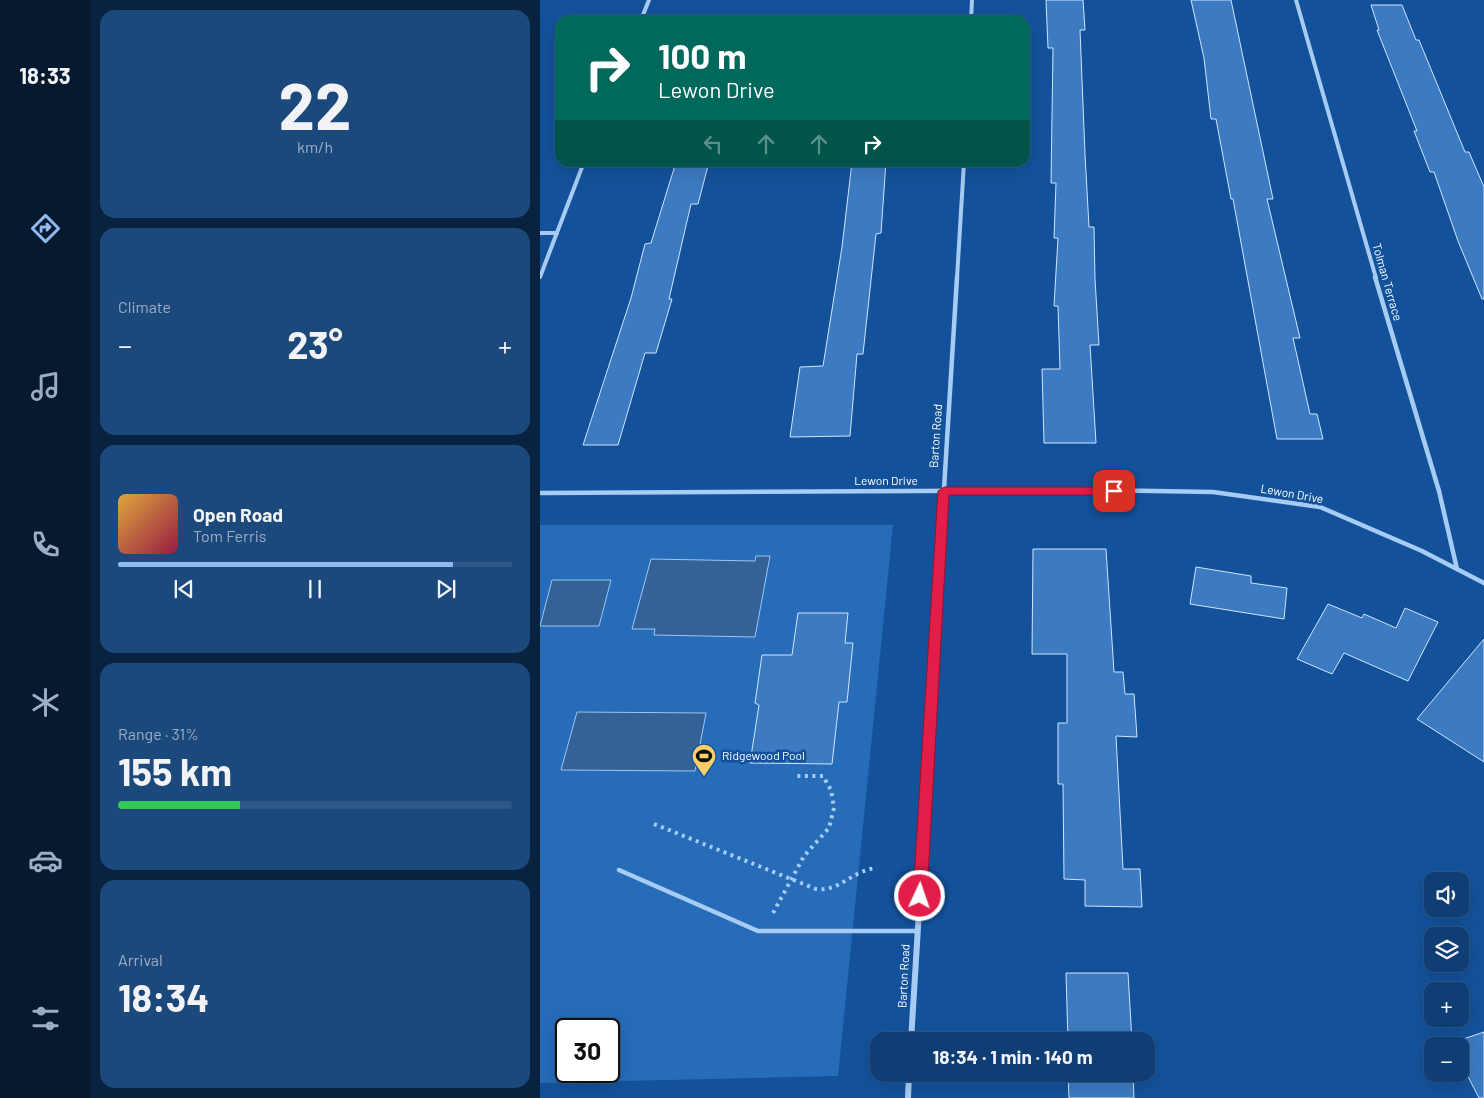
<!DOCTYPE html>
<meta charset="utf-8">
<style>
body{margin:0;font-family:Barlow,sans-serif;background:#1c497c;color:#f1f3f6;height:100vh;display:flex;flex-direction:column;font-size:19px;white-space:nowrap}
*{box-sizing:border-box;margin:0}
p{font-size:16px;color:#9baec5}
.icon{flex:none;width:28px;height:28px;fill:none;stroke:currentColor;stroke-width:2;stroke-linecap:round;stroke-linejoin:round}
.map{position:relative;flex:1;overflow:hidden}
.sheet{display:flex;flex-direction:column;gap:10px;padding:10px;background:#082240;width:450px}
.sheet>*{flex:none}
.top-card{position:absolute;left:15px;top:15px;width:475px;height:152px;border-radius:15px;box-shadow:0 5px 20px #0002,0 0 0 1px #2e5786;background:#00695c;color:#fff;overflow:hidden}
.buttons{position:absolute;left:884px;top:872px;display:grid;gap:10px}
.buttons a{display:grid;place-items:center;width:45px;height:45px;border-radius:10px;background:#0e3e74;box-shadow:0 5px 20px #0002,0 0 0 1px #2e5786;font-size:25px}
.speed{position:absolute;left:15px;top:1018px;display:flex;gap:10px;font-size:25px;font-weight:700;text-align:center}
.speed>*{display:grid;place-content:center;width:65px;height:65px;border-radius:50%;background:#0e3e74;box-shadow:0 5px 20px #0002,0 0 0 1px #2e5786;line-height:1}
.speed .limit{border:2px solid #111;border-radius:8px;background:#fff;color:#111}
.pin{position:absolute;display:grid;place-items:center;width:42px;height:42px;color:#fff;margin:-21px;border-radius:10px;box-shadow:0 2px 8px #0006}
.me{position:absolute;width:55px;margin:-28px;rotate:3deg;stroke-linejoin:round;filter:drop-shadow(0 0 4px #0008)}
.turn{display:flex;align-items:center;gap:18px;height:105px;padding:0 20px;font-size:22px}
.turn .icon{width:65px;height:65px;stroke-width:2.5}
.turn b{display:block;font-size:35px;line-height:42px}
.lanes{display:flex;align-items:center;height:48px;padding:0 20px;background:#0003;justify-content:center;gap:25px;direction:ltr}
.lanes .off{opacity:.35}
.big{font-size:38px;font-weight:700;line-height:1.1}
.sheet .card{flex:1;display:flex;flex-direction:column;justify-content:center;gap:8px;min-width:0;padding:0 18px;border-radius:15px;background:#1c497c}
.sheet .dial{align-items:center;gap:0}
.dial b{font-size:65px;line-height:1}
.song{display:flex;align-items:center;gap:15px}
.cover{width:60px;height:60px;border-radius:8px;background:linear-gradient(135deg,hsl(40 70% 55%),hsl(340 70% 35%))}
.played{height:5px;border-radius:2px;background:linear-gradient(90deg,#90b9f0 85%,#2e5786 85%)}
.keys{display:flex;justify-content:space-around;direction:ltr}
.heat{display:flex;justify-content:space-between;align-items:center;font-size:28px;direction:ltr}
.charge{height:8px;border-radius:4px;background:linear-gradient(90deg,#34c759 31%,#2e5786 0)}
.trip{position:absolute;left:330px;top:1032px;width:285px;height:50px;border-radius:15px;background:#0e3e74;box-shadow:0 5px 20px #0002,0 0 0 1px #2e5786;font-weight:700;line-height:50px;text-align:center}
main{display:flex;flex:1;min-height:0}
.tab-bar{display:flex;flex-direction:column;width:90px;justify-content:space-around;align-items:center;background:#06192e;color:#9baec5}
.tab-bar .icon{width:35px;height:35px}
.tab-bar .current{color:#90b9f0}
.tab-bar b{font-size:22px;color:#f1f3f6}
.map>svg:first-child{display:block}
.green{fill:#266cb9;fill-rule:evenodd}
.water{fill:#346196;stroke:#99c7f7}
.building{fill:#3c7bc2;stroke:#cfe5fd}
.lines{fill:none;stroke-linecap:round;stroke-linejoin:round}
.path{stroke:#a7ccf4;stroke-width:4;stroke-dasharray:3 4.5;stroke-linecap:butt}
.lane{stroke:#a7ccf4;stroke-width:4.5}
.street-far2{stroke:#a7ccf4;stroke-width:4}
.street-far1{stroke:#a7ccf4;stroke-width:4.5}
.street{stroke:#a7ccf4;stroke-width:6}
.route{fill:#e11d48;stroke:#92132f}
.labels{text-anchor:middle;stroke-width:5;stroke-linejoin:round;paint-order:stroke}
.street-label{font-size:12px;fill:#fff;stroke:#13529b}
.poi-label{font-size:12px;fill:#fff;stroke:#13529b;text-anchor:start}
</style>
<main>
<nav class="tab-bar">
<b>18:33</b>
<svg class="icon current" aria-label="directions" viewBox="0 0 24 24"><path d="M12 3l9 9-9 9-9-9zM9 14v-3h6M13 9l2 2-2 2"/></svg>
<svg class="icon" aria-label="music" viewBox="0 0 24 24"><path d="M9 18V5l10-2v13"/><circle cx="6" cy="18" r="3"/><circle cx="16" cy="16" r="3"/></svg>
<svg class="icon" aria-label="phone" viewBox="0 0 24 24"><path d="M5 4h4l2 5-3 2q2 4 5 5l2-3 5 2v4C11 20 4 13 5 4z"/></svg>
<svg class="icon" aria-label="climate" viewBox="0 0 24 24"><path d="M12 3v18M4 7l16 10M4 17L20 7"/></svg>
<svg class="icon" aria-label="car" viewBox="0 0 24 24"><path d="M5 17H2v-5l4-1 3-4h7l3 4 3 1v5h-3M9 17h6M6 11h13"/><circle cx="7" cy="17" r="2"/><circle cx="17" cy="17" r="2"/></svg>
<svg class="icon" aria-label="filters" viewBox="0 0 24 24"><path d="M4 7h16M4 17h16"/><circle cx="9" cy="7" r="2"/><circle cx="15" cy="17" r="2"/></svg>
</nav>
<section class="sheet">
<div class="card dial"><b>22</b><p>km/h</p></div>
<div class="card"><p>Climate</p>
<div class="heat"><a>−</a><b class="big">23°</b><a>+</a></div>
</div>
<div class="card">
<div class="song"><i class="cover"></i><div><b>Open Road</b><p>Tom Ferris</p></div></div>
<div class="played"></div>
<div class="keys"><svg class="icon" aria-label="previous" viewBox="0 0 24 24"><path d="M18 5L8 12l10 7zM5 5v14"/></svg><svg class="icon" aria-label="pause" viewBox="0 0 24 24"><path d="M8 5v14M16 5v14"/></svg><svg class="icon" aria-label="next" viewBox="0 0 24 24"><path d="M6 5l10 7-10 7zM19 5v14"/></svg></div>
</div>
<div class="card"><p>Range · 31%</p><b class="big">155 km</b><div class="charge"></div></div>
<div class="card"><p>Arrival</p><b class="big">18:34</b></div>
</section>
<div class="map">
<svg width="944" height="1098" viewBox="0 0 944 1098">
<rect width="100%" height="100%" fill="#13529b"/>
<path class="green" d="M 0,525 L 353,525 L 298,1076 L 0,1083 ZM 26,1029 L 69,1029 L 69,1071 L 26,1071 Z"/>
<g class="water">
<polygon points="216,556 230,556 215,637 114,635 115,629 92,629 111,559 215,561"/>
<polygon points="12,580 71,580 59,626 0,626"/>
<polygon points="37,712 166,713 155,771 21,770"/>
</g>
<g class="building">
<polygon points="506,0 543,0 545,30 540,30 545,154 549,227 554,227 555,279 559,345 550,345 556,443 504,443 502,369 520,369 518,306 514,306 518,238 514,238 516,183 511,183 513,48 508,48"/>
<polygon points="651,0 691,0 733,199 727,199 760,338 753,338 770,414 777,414 783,439 737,439 693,199 691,199 676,119 671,119 664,58"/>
<polygon points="831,5 862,5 876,40 879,40 925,152 929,152 944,187 944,299 942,299 918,241 894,172 890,172 874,131 877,131 837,30 839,30"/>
<polygon points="136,162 169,162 158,204 151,204 129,299 132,299 116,353 105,353 78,445 43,445 91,298 105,244 111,243"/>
<polygon points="312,162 346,162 341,233 336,234 323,354 317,354 310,436 250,437 260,367 283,366 302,247"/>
<polygon points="493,549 566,549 574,672 583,672 585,694 594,694 597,737 576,736 583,869 600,869 602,907 545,906 545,880 524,879 523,784 518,784 518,723 527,723 527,654 492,654"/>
<polygon points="656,567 711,576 711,583 747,588 744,619 650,604"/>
<polygon points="788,604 822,618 824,614 856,628 865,608 898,622 868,681 804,653 792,674 757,659"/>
<polygon points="258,613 308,613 305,643 313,643 307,702 299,702 292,764 210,763 219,705 215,703 222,655 252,655"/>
<polygon points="944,639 944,762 877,719"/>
<polygon points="526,973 588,973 592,1041 528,1041"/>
<polygon points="944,1032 944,1098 939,1098 920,1061 920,1046 912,1046 911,1043"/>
<polygon points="528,1074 593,1074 594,1098 529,1098"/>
</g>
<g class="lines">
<g class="path">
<path d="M 114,824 L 276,889 C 300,892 312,870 337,868"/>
<polyline points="233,913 264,856 289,828 294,808 291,790 283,776 257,776"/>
</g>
<polyline class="lane" points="79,870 218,931 378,931"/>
<g class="street-far2">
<polyline points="756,0 836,278"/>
<polyline points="101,20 109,0"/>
<polyline points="431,20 432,0"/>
<polyline points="0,233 17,233"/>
<polyline points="0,277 44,162"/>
<polyline points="417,278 424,162"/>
</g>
<g class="street-far1">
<polyline points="835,277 899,491 917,569"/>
<polyline points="0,493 554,490 673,492 780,507 882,551 944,583"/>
<polyline points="395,636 417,277"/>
</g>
<g class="street">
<polyline points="371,1041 396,635"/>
<polyline points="368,1098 369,1074"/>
</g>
</g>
<polygon class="route" points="404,487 574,487 579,491 574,495 409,495 387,896 385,900 380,902 375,900 373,896 398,491"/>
<defs>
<symbol id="stadium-pin" viewBox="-11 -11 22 30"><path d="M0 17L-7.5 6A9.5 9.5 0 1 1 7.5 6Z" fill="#ffd06a" stroke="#13529b"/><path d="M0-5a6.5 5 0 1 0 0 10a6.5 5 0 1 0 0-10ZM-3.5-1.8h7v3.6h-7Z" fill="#111"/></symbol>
</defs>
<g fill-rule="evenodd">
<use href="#stadium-pin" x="150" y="742" width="28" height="38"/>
</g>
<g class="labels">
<g class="street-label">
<text transform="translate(847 282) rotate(74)" y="4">Tolman Terrace</text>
<text transform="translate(396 436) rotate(-86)" y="4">Barton Road</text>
<text x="346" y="485">Lewon Drive</text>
<text transform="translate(752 494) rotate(10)" y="4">Lewon Drive</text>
<text transform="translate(364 976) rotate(-87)" y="4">Barton Road</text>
</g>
<g class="poi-label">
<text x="182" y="760">Ridgewood Pool</text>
</g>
</g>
</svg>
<div class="buttons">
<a><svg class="icon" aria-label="sound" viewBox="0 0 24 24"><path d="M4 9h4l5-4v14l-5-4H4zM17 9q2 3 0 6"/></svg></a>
<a><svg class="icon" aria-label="layers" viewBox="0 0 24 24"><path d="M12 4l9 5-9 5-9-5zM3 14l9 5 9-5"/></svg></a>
<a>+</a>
<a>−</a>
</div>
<div class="speed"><div class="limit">30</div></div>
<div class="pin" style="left:574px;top:491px;background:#d93025"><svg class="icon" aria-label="arrive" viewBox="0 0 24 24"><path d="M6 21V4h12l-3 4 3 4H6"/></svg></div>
<svg class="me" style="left:380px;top:896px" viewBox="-20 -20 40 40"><circle r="17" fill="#e11d48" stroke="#fff" stroke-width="3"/><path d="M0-11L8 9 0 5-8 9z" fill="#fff"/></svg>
<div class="trip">18:34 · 1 min · 140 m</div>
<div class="top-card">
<div class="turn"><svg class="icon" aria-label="right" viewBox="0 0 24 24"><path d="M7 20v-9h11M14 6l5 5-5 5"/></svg><div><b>100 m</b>Lewon Drive</div></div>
<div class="lanes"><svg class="icon off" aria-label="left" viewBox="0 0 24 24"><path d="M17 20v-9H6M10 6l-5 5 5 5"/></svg><svg class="icon off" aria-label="ahead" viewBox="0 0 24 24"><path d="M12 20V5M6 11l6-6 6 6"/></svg><svg class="icon off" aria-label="ahead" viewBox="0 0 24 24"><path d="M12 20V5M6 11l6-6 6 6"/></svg><svg class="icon" aria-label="right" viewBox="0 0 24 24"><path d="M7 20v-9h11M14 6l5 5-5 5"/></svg></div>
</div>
</div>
</main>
